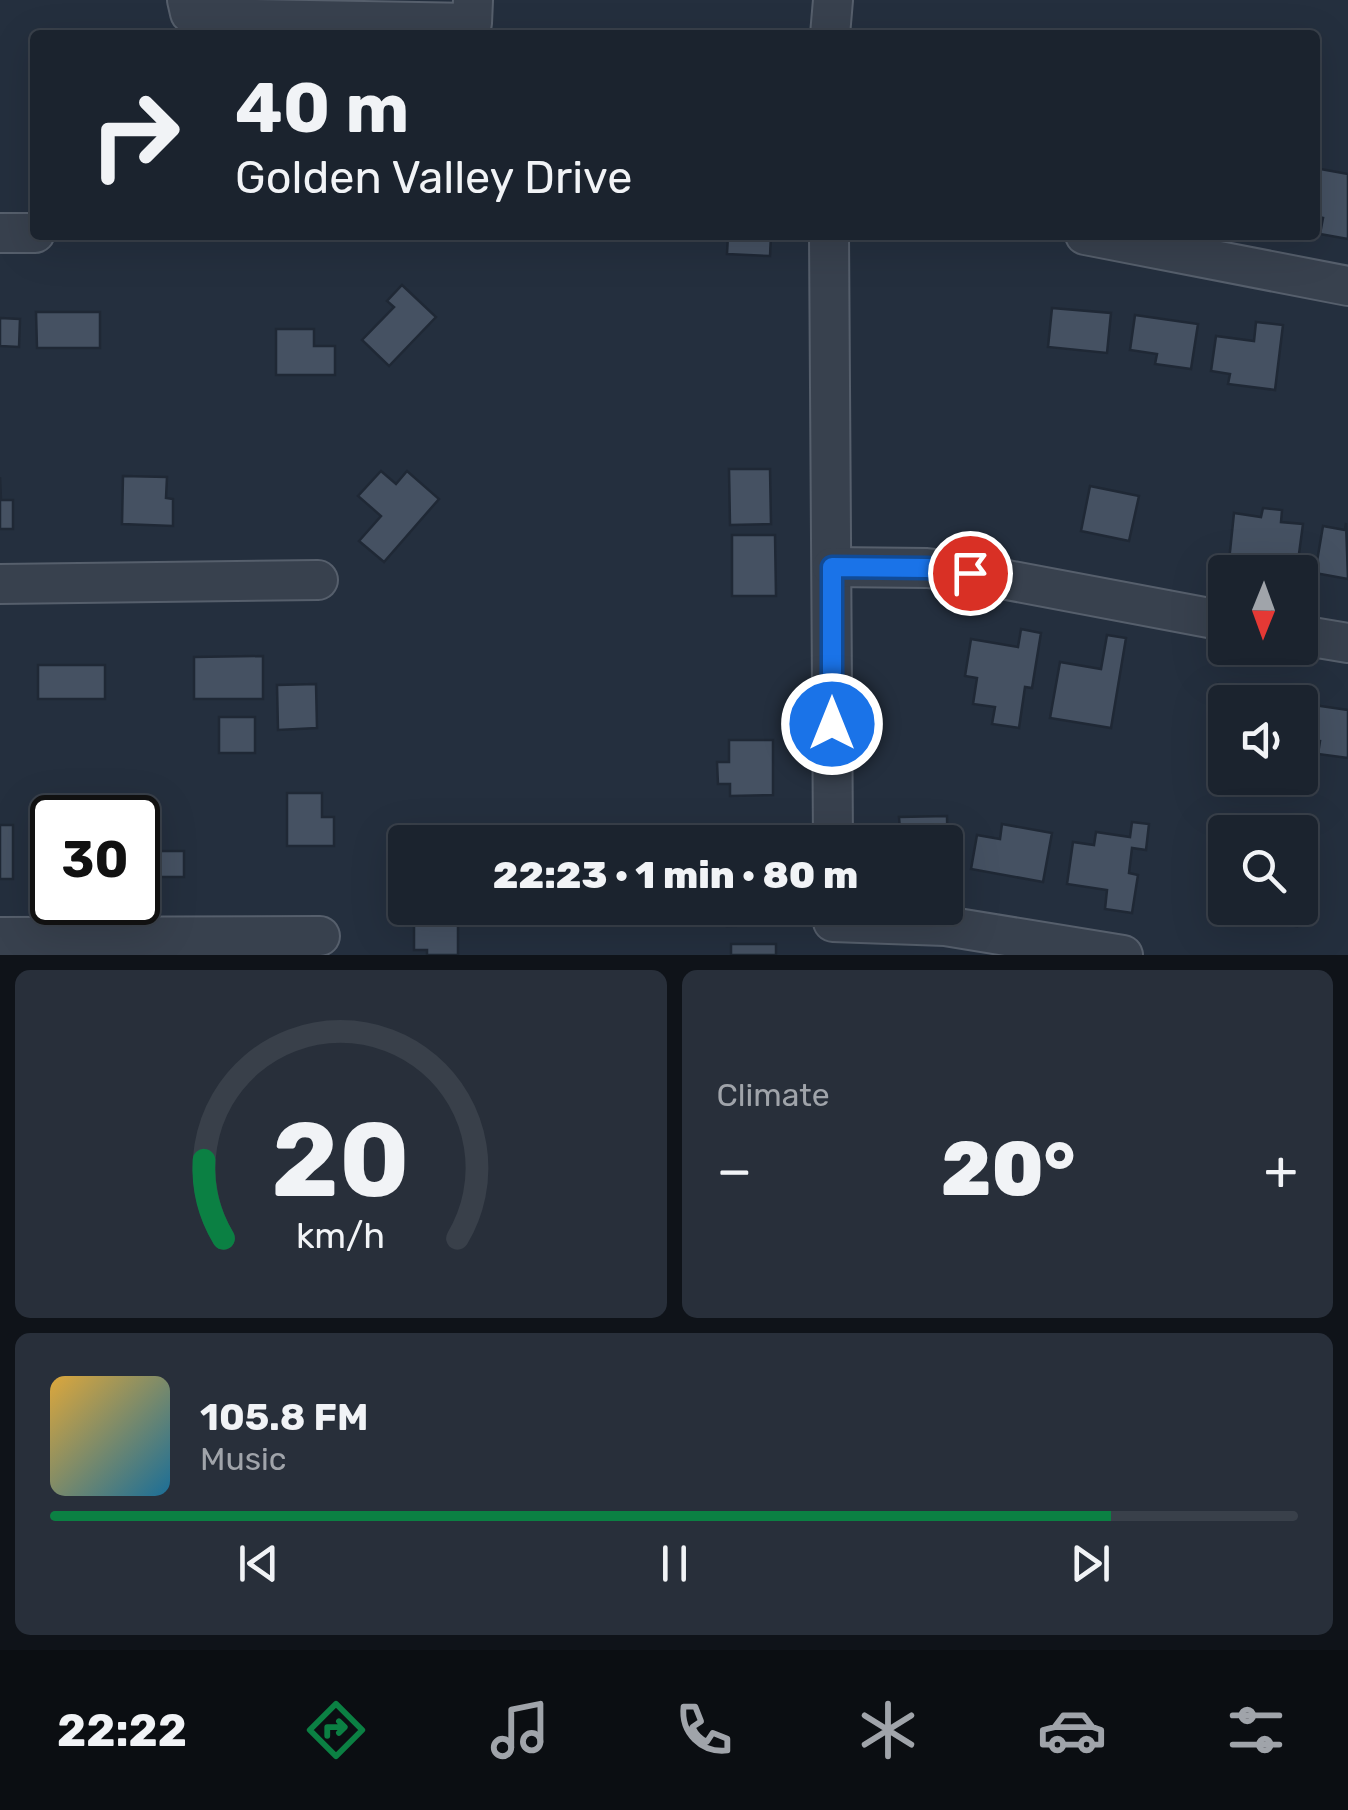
<!DOCTYPE html>
<meta charset="utf-8">
<style>
body{margin:0;font-family:Rubik,sans-serif;background:#282f3a;color:#f1f3f6;height:100vh;display:flex;flex-direction:column;font-size:38px;white-space:nowrap}
*{box-sizing:border-box;margin:0}
p{font-size:32px;color:#a0a4aa}
.icon{flex:none;width:55px;height:55px;fill:none;stroke:currentColor;stroke-width:2;stroke-linecap:round;stroke-linejoin:round}
.map{position:relative;height:955px;overflow:hidden}
.drawer{display:flex;flex-direction:column;gap:15px;padding:15px;background:#0f1319;flex:1}
.drawer>*{flex:none}
.top-card{position:absolute;left:30px;top:30px;width:1290px;height:210px;border-radius:10px;box-shadow:0 10px 40px #0002,0 0 0 2px #39404a;background:#1b232e;color:#f1f3f6;overflow:hidden}
.needle{width:65px;rotate:181deg}
.fabs{position:absolute;left:1208px;top:555px;display:grid;gap:20px}
.fabs a{display:grid;place-items:center;width:110px;height:110px;border-radius:10px;background:#1b232e;box-shadow:0 10px 40px #0002,0 0 0 2px #39404a;font-size:50px}
.speed{position:absolute;left:30px;top:795px;display:flex;gap:20px;font-size:50px;font-weight:700;text-align:center}
.speed>*{display:grid;place-content:center;width:130px;height:130px;border-radius:50%;background:#1b232e;box-shadow:0 10px 40px #0002,0 0 0 2px #39404a;line-height:1}
.speed .limit{border:5px solid #111;border-radius:15px;background:#fff;color:#111}
.pin{position:absolute;display:grid;place-items:center;width:85px;height:85px;color:#fff;margin:-42px;border:5px solid #fff;border-radius:50%;box-shadow:0 2px 10px #0007}
.me{position:absolute;width:110px;margin:-55px;rotate:0deg;stroke-linejoin:round;filter:drop-shadow(0 0 8px #0008)}
.turn{display:flex;align-items:center;gap:35px;height:210px;padding:0 40px;font-size:45px}
.turn .icon{width:130px;height:130px;stroke-width:2.5}
.turn b{display:block;font-size:70px;line-height:85px}
.big{font-size:75px;font-weight:800;line-height:1.1}
.drawer .widget{flex:1;display:flex;flex-direction:column;justify-content:center;gap:15px;min-width:0;padding:0 35px;border-radius:15px;background:#282f3a}
.drawer .dial{align-items:center;gap:0}
.dial svg{height:260px;overflow:visible;fill:none;stroke:#39404a;stroke-width:7;stroke-linecap:round;text-anchor:middle}
.dial text{fill:#f1f3f6;stroke:none}
.song{display:flex;align-items:center;gap:30px}
.cover{width:120px;height:120px;border-radius:15px;background:linear-gradient(135deg,hsl(40 70% 55%),hsl(200 70% 35%))}
.played{height:10px;border-radius:5px;background:linear-gradient(90deg,#0b8043 85%,#39404a 85%)}
.keys{display:flex;justify-content:space-around;direction:ltr}
.heat{display:flex;justify-content:space-between;align-items:center;font-size:55px;direction:ltr}
.drawer .tiles{flex:1;display:grid;gap:15px;grid-template-columns:1fr 1fr}
.widget:last-child{grid-column:span 2}
.trip{position:absolute;left:388px;top:825px;width:575px;height:100px;border-radius:10px;background:#1b232e;box-shadow:0 10px 40px #0002,0 0 0 2px #39404a;font-weight:800;line-height:100px;text-align:center}
.tabs{display:flex;height:160px;justify-content:space-around;align-items:center;background:#0b0e12;color:#a0a4aa}
.tabs .icon{width:70px;height:70px}
.tabs .selected{color:#0b8043}
.tabs b{font-size:45px;color:#f1f3f6}
.map>svg:first-child{display:block}
.building{fill:#455162;stroke:#1f2835;stroke-width:2.5}
.lines{fill:none;stroke-linecap:round;stroke-linejoin:round}
.minor-casing{stroke:#565f6c;stroke-width:42}
.minor{stroke:#38414e;stroke-width:38}
.route-casing{stroke:#114b97;stroke-width:25}
.route{stroke:#1a73e8;stroke-width:18}
</style>
<div class="map">
<svg width="1348" height="955" viewBox="0 0 1348 955">
<rect width="100%" height="100%" fill="#242f3e"/>
<g class="building">
<polygon points="1315,168 1348,174 1348,239 1320,234 1323,218 1315,216"/>
<polygon points="728,235 771,235 770,256 727,254"/>
<polygon points="402,285 436,317 389,366 362,340 394,307 387,301"/>
<polygon points="1052,308 1111,313 1107,353 1048,347"/>
<polygon points="36,312 100,312 100,348 37,348"/>
<polygon points="1135,315 1198,324 1191,369 1155,364 1157,354 1130,350"/>
<polygon points="0,318 20,319 19,347 0,346"/>
<polygon points="1256,322 1283,325 1275,390 1228,384 1230,374 1211,371 1216,336 1254,341"/>
<polygon points="276,329 314,329 314,346 335,346 335,375 276,375"/>
<polygon points="729,469 770,469 771,524 730,525"/>
<polygon points="381,471 396,484 407,471 439,499 384,562 359,541 381,516 358,496"/>
<polygon points="123,476 167,477 166,498 173,499 173,526 122,524"/>
<polygon points="0,477 1,500 13,500 13,529 0,529"/>
<polygon points="1090,486 1139,496 1129,541 1081,531"/>
<polygon points="1263,508 1282,510 1281,522 1303,524 1297,569 1229,561 1234,513 1261,517"/>
<polygon points="1346,523 1348,579 1315,573 1323,526 1345,530"/>
<polygon points="732,535 775,535 776,596 732,596"/>
<polygon points="1021,629 1041,633 1032,688 1025,687 1019,728 992,724 995,707 973,704 977,678 965,676 971,639 1018,647"/>
<polygon points="1107,635 1126,638 1111,728 1050,718 1060,662 1101,669"/>
<polygon points="263,656 263,699 194,699 194,657"/>
<rect x="38" y="665" width="67" height="34"/>
<polygon points="316,684 317,728 278,730 277,685"/>
<polygon points="1218,684 1246,689 1244,702 1250,702 1225,702 1225,749 1208,747"/>
<polygon points="1300,703 1348,710 1348,758 1318,754 1320,741 1300,738"/>
<rect x="219" y="717" width="36" height="36"/>
<polygon points="729,740 773,740 773,795 730,796 730,784 718,784 717,762 729,762"/>
<polygon points="287,793 322,793 322,817 334,817 334,846 287,846"/>
<polygon points="947,816 948,866 945,866 945,842 877,842 877,830 900,830 899,817"/>
<polygon points="1132,822 1149,824 1146,850 1132,848 1129,873 1138,875 1132,913 1105,909 1107,890 1067,884 1073,842 1094,845 1096,832 1130,837"/>
<polygon points="1002,824 1052,833 1043,882 971,869 977,835 1000,839"/>
<rect x="0" y="825" width="13" height="54"/>
<polygon points="138,826 158,826 158,851 184,851 184,877 138,877"/>
<rect x="45" y="833" width="7" height="46"/>
<polygon points="726,908 773,908 773,925 727,926"/>
<polygon points="1239,908 1299,908 1297,926 1238,919"/>
<polygon points="414,910 458,910 458,955 427,955 427,950 414,950"/>
<rect x="731" y="944" width="45" height="11"/>
</g>
<g class="lines">
<defs>
<g id="minor">
<polyline points="187,0 190,13 200,18 472,23 473,0"/>
<polyline points="830,35 833,0"/>
<polyline points="0,233 35,233"/>
<polyline points="829,235 833,842"/>
<polyline points="1085,235 1348,286"/>
<polyline points="832,567 927,568 970,573 1225,621"/>
<polyline points="0,584 318,580"/>
<polyline points="1300,635 1348,643"/>
<polyline points="833,922 945,926 1123,955"/>
<polyline points="0,937 320,936"/>
</g>
</defs>
<use href="#minor" class="minor-casing"/>
<use href="#minor" class="minor"/>
</g>
<g class="lines">
<defs>
<polyline id="route" points="832,724 832,567 927,568 970,573"/>
</defs>
<use href="#route" class="route-casing"/>
<use href="#route" class="route"/>
</g>
</svg>
<div class="fabs">
<a><svg class="needle" viewBox="-14 -14 28 28"><path d="M0-13l5 13h-10z" fill="#e53935"/><path d="M0 13l5-13h-10z" fill="#a0a4aa"/></svg></a>
<a><svg class="icon" aria-label="sound" viewBox="0 0 24 24"><path d="M4 9h4l5-4v14l-5-4H4zM17 9q2 3 0 6"/></svg></a>
<a><svg class="icon" aria-label="search" viewBox="0 0 24 24"><circle cx="10" cy="10" r="6"/><path d="M15 15l6 6"/></svg></a>
</div>
<div class="speed"><div class="limit">30</div></div>
<div class="pin" style="left:970px;top:573px;background:#d93025"><svg class="icon" aria-label="arrive" viewBox="0 0 24 24"><path d="M6 21V4h12l-3 4 3 4H6"/></svg></div>
<svg class="me" style="left:832px;top:724px" viewBox="-20 -20 40 40"><circle r="17" fill="#1a73e8" stroke="#fff" stroke-width="3"/><path d="M0-11L8 9 0 5-8 9z" fill="#fff"/></svg>
<div class="trip">22:23 · 1 min · 80 m</div>
<div class="top-card">
<div class="turn"><svg class="icon" aria-label="right" viewBox="0 0 24 24"><path d="M7 20v-9h11M14 6l5 5-5 5"/></svg><div><b>40 m</b>Golden Valley Drive</div></div>
</div>
</div>
<section class="drawer">
<div class="tiles">
<div class="widget dial"><svg viewBox="0 0 100 80">
<path d="M14 69A42 42 0 1 1 86 69"/>
<path d="M14 69A42 42 0 0 1 8 45" stroke="#0b8043"/>
<text x="50" y="56" font-size="32" font-weight="700">20</text>
<text x="50" y="72" font-size="11">km/h</text>
</svg></div>
<div class="widget"><p>Climate</p>
<div class="heat"><a>−</a><b class="big">20°</b><a>+</a></div>
</div>
<div class="widget">
<div class="song"><i class="cover"></i><div><b>105.8 FM</b><p>Music</p></div></div>
<div class="played"></div>
<div class="keys"><svg class="icon" aria-label="previous" viewBox="0 0 24 24"><path d="M18 5L8 12l10 7zM5 5v14"/></svg><svg class="icon" aria-label="pause" viewBox="0 0 24 24"><path d="M8 5v14M16 5v14"/></svg><svg class="icon" aria-label="next" viewBox="0 0 24 24"><path d="M6 5l10 7-10 7zM19 5v14"/></svg></div>
</div>
</div>
</section>
<nav class="tabs">
<b>22:22</b>
<svg class="icon selected" aria-label="directions" viewBox="0 0 24 24"><path d="M12 3l9 9-9 9-9-9zM9 14v-3h6M13 9l2 2-2 2"/></svg>
<svg class="icon" aria-label="music" viewBox="0 0 24 24"><path d="M9 18V5l10-2v13"/><circle cx="6" cy="18" r="3"/><circle cx="16" cy="16" r="3"/></svg>
<svg class="icon" aria-label="phone" viewBox="0 0 24 24"><path d="M5 4h4l2 5-3 2q2 4 5 5l2-3 5 2v4C11 20 4 13 5 4z"/></svg>
<svg class="icon" aria-label="climate" viewBox="0 0 24 24"><path d="M12 3v18M4 7l16 10M4 17L20 7"/></svg>
<svg class="icon" aria-label="car" viewBox="0 0 24 24"><path d="M5 17H2v-5l4-1 3-4h7l3 4 3 1v5h-3M9 17h6M6 11h13"/><circle cx="7" cy="17" r="2"/><circle cx="17" cy="17" r="2"/></svg>
<svg class="icon" aria-label="filters" viewBox="0 0 24 24"><path d="M4 7h16M4 17h16"/><circle cx="9" cy="7" r="2"/><circle cx="15" cy="17" r="2"/></svg>
</nav>
